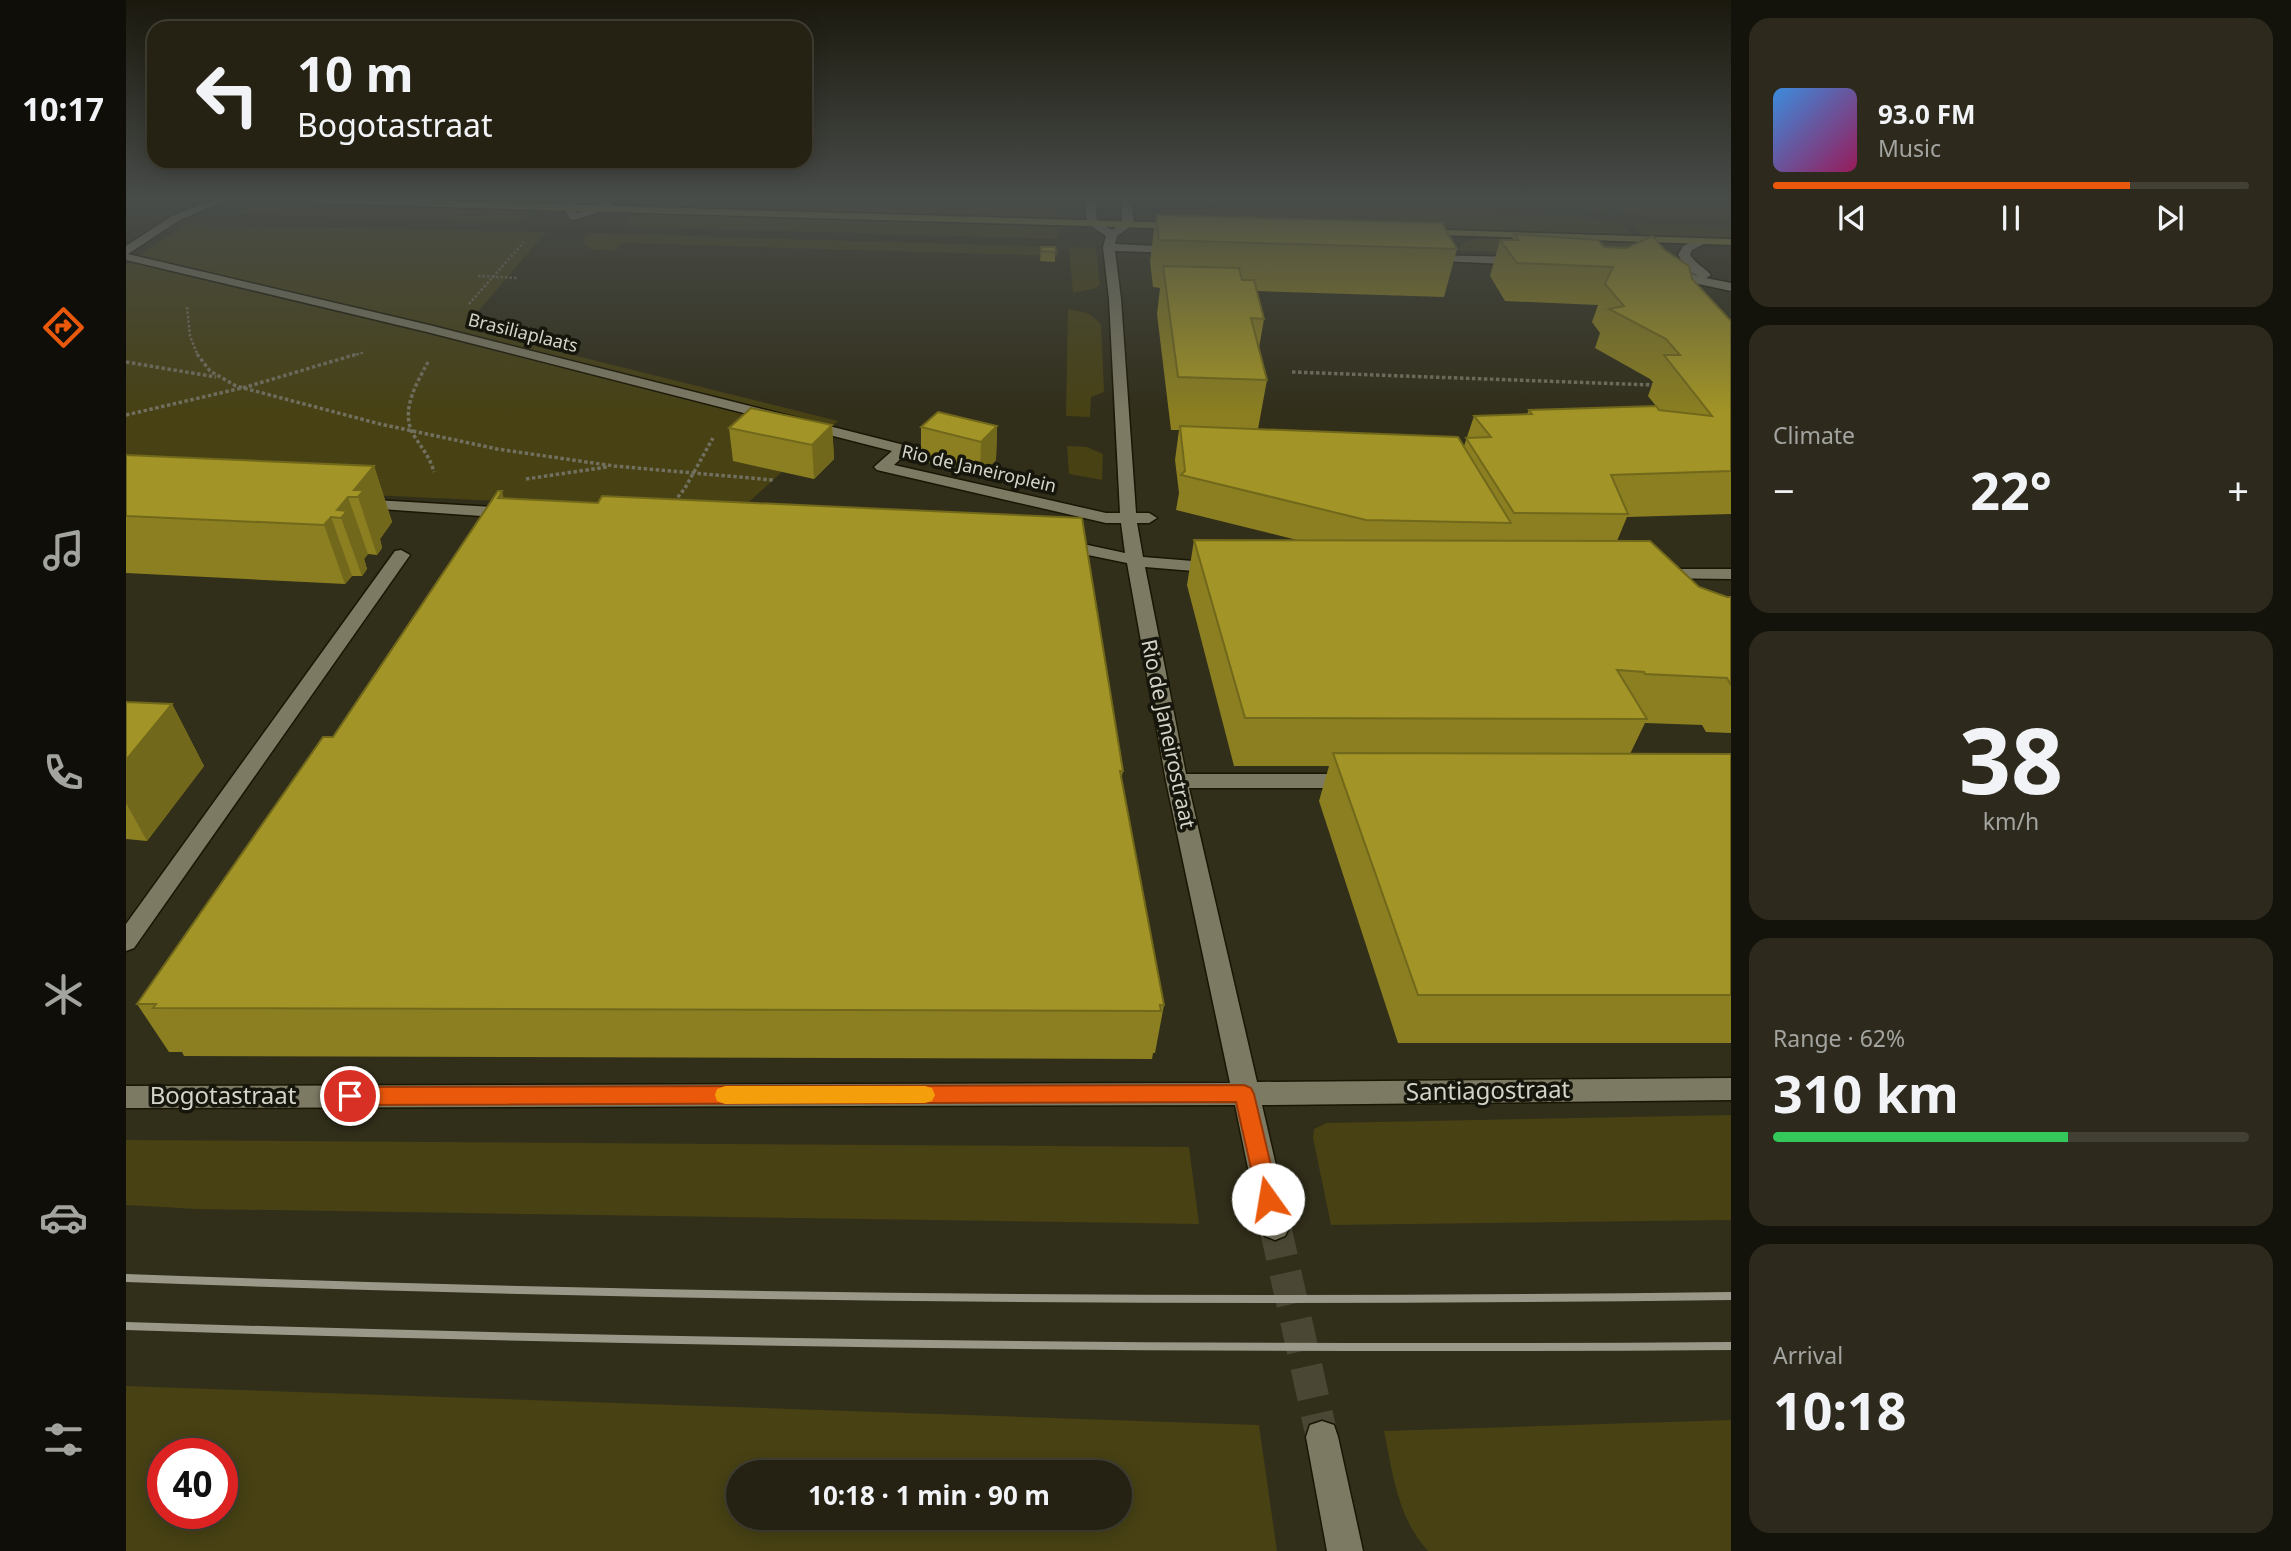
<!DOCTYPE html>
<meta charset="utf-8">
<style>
body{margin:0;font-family:"Noto Sans",sans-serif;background:#2d2a1d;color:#f1f3f6;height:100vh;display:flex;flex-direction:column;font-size:26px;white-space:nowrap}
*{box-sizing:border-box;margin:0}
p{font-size:23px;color:#a3a4a0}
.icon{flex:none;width:38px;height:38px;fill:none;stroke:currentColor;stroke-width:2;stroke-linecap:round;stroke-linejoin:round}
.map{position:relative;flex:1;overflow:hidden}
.drawer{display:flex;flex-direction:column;gap:18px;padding:18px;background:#14130b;width:560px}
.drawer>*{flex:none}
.banner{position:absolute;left:21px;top:21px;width:665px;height:147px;border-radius:21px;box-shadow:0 4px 18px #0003,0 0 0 2px #423f34;background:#252214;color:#f1f3f6;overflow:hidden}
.speed{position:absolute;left:21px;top:1438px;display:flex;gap:14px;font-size:35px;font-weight:700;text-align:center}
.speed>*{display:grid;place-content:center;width:91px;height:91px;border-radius:50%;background:#252214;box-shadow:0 4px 18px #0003,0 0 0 2px #423f34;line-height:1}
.speed .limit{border:10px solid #d22;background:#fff;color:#111}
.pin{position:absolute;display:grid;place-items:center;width:60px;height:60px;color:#fff;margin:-30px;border:4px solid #fff;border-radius:50%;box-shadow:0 2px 7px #0007}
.me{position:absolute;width:77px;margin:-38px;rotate:347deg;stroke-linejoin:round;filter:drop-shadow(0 0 5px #0008)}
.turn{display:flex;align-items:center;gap:24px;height:147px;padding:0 35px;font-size:32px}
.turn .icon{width:91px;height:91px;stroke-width:2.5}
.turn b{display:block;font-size:49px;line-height:60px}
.big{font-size:52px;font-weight:700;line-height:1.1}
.drawer .tile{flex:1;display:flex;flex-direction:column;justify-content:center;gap:10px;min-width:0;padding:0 24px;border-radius:21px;background:#2d2a1d}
.drawer .dial{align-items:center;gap:0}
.dial b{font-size:91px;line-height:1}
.song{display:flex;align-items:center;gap:21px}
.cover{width:84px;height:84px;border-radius:10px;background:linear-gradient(135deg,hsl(210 70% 55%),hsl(330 70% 35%))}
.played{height:7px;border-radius:4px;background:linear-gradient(90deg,#ea580c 75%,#423f34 75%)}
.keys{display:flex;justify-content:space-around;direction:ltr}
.heat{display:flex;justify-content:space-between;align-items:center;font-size:38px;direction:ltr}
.charge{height:10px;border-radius:5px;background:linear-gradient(90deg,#34c759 62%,#423f34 0)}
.trip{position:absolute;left:600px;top:1460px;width:406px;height:70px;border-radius:35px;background:#252214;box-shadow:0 4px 18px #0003,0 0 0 2px #423f34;font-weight:700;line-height:70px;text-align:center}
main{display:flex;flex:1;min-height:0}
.tabs{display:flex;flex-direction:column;width:126px;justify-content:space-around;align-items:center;background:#0f0e08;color:#a3a4a0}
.tabs .icon{width:49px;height:49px}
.tabs .active{color:#ea580c}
.tabs b{font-size:32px;color:#f1f3f6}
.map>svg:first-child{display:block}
.green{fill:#474114;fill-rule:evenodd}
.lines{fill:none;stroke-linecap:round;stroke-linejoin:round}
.minor-tunnel{stroke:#4a4734;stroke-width:32;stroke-dasharray:32 16;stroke-linecap:butt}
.minor-casing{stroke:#191604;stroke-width:3}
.major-casing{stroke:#191604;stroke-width:3}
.path-far1{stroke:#716f5e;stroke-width:2.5;stroke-dasharray:2.5 2;stroke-linecap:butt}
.path{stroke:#716f5e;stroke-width:3.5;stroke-dasharray:3.5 2.5;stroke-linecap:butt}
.minor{fill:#7d7a64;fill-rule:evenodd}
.major{fill:#8e8431;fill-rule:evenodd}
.rail{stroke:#9a9889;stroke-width:8}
.wall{fill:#8b7f21}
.shaded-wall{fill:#71681b}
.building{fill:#a29426;stroke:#71681b;stroke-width:2}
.route{fill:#ea580c;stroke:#983908;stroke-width:2}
.slow{fill:#f59e0b}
.labels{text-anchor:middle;stroke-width:7;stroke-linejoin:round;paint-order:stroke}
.far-street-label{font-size:18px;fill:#d5d4c8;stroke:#17160d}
.street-label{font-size:21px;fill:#d5d4c8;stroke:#17160d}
.near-street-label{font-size:24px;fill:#d5d4c8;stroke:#17160d}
</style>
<main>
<nav class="tabs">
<b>10:17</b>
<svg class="icon active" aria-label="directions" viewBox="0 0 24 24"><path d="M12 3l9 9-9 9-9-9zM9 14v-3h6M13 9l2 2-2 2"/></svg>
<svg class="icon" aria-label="music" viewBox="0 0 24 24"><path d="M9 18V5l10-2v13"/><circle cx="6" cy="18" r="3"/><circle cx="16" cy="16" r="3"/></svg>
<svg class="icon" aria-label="phone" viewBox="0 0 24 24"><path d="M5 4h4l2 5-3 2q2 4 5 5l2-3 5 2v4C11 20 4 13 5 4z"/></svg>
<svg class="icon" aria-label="climate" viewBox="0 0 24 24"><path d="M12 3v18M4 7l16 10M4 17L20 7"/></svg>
<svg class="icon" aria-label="car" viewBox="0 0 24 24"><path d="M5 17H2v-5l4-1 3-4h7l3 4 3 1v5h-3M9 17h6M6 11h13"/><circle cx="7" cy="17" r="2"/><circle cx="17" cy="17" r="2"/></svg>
<svg class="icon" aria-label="filters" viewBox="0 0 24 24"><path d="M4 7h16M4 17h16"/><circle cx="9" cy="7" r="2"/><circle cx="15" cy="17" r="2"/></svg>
</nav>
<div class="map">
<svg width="1605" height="1551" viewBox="0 0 1605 1551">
<rect width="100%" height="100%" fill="#312e1a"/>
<g class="green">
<polygon points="167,197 418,197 411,205"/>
<polygon points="517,197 932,207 932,220 510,207"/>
<polygon points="750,197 932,197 932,202"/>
<polygon points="1186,197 1233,197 1494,222 1507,236 1036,222 1034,210 1068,210"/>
<polygon points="1358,197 1495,197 1481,208 1485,212"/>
<polygon points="1511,197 1605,197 1605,221 1546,219 1498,214 1494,210"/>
<polygon points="145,202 407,209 394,223 110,214 125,204"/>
<polygon points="507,213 932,224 931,239 496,226"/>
<polygon points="1507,224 1605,226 1605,238 1517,236"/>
<polygon points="59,225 420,232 338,328 712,421 612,512 0,484 0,265"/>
<polygon points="462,233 932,247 932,256 496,243 489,251 466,249 458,244 457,239"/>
<polygon points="1362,237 1511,241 1526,257 1335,251 1333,247 1340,241"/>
<polygon points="943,247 970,248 974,284 970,288 947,293"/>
<polygon points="942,309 962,313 975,324 978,392 965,397 964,417 940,416"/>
<polygon points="941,446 961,447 977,454 976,480 943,474"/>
<polygon points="1605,1115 1605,1220 1205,1225 1187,1138 1188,1129 1201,1123"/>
<polygon points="0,1140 1063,1147 1073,1224 70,1209 0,1205"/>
<path d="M 0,1386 L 1133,1425 L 1151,1551 L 0,1551 ZM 37,1454 L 96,1454 L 96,1514 L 37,1514 ZM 612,1472 L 994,1472 L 994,1517 L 612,1517 Z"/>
<path d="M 1605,1420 L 1605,1551 L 1302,1551 C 1271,1517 1267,1474 1258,1431 Z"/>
</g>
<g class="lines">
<polyline class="minor-tunnel" points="1149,1226 1196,1437"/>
<defs>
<g id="minor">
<polygon points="93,197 107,197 54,220 2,254 303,325 782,446 785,449 768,465 980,513 994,513 983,299 977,247 980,236 961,223 959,197 969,197 971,222 986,230 996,223 995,197 1005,197 1008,224 991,236 989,244 1054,247 1060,250 1054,253 989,251 995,299 1010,513 1023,513 1031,518 1023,523 1011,523 1017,557 1092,563 1101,568 1092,573 1019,567 1060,774 1228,774 1235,776 1239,781 1235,786 1228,788 1063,788 1131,1082 1605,1078 1605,1100 1136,1105 1164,1226 1159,1236 1149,1240 1139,1236 1134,1226 1109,1105 0,1108 0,1086 1104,1083 1040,781 1001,563 928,548 926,544 934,539 999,553 995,523 980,523 751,470 748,467 766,451 301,332 0,260 0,246 46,216"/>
<polygon points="444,197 455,197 447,207 451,213 473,206 481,197 492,197 481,210 448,220 444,219 437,207"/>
<path d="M 1574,239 L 1584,241 L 1566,250 L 1564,255 C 1570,264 1578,267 1585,275 L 1580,278 L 1605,283 L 1605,291 L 1563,282 L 1535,267 L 1545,264 L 1573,277 L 1563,271 L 1552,255 L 1557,246 Z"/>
<polygon points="1300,255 1397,257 1403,261 1397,265 1296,260 1294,258"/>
<polygon points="232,499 385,508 393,513 385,518 226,507 224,504 226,501"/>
<polygon points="275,550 284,555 8,948 0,951 0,924 269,551"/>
<polygon points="1530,569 1605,569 1605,579 1524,578 1521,574"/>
<polygon points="1196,1421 1208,1425 1212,1437 1237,1551 1201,1551 1180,1437 1184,1425"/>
</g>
<g id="major">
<polygon points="77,197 188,197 1057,223 1063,226 1057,229 82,200"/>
<polygon points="1292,229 1605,239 1605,245 1288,234 1288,230"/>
</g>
</defs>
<use href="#minor" class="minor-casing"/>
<use href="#major" class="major-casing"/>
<g class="path-far1">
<polyline points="1079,203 1117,197"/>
<polyline points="352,276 392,278"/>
<polyline points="343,304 398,242"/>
<polyline points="61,307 64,336 72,356"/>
<polyline points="226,356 239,352"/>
</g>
<g class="path">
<polyline points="71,354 84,371 110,386 254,424 371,449 488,466 647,480"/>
<polyline points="0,362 90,377"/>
<path d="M 302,362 C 291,383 274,410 287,434 C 295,447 304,457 308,472"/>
<polyline points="1166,372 1527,385"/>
<polyline points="0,415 120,387 231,354"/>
<polyline points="400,479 481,467"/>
<polyline points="548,502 559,488 587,438"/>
</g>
<use href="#minor" class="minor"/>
<use href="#major" class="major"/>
<g class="rail">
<path d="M 0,1278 C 535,1298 1070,1303 1605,1296"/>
<path d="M 0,1326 C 535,1343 1070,1350 1605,1346"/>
</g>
</g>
<g class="wall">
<polygon points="1030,215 1331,249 1318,297 1131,291 1138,319 1133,348 1141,380 1132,429 1338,446 1348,416 1401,414 1403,410 1530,406 1522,396 1527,382 1524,379 1469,348 1474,333 1466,322 1472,305 1379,301 1364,276 1374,240 1386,240 1388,234 1478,247 1566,279 1605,321 1605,514 1501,517 1491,541 1573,587 1601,597 1605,597 1605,733 1580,732 1576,725 1519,723 1504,754 1605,754 1605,1043 1272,1043 1193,801 1203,766 1108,766 1061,585 1068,540 1171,540 1050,510 1053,493 1049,460 1053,430 1045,430 1031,314 1034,288 1027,287 1024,261"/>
<polygon points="915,247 929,247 929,262 914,261"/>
<polygon points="706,425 708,459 688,479 607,461 603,428"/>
<polygon points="871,426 870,460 854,476 795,461 795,427"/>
<polygon points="0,455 248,466 266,522 254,539 256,548 251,555 242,554 238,559 241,569 236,576 226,576 219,584 0,573"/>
<polygon points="378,499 997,771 995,780 1038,1005 1029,1053 1027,1053 1026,1059 58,1056 56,1052 43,1052 11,1004 207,737"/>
<polygon points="0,702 46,704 78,766 21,841 0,839"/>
</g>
<g class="shaded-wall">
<polygon points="706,425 708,459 688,479 686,445"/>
<polygon points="871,426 870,460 854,476 855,442"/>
<polygon points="248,466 266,522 254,539 256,548 251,555 232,497 228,490"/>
<polygon points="376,491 387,535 372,498"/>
<polygon points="222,497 242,554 238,559 241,569 236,576 215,518 211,510"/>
<polygon points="205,517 226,576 219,584 198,525"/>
<polygon points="46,704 78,766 21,841 0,803 0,760"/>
</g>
<g class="building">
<polygon points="1030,215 1316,223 1331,249 1033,240"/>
<polygon points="1388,234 1472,240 1478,247 1501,248 1526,236 1539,250 1563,266 1566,279 1605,321 1605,471 1485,475 1502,514 1388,513 1340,438 1365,437 1348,416 1406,414 1403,410 1530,406 1533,410 1586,416 1538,355 1554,355 1540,339 1483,309 1498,306 1479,284 1487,267 1391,263 1374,240 1393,240"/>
<polygon points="915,247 929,247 930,252 915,251"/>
<polygon points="1037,266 1113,268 1116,280 1128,280 1138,319 1125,318 1141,380 1052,377"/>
<polygon points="625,408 706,425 686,445 603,428"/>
<polygon points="812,412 871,426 855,442 795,427"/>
<polygon points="1054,426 1332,437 1385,523 1240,520 1055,475 1059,471"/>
<polygon points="0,455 248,466 228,490 238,490 232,497 222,497 211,510 221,511 215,518 205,517 198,525 0,516"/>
<polygon points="372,491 376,491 372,498 472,503 476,496 956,518 997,771 994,771 1038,1005 1034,1005 1035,1011 27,1008 30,1004 11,1004 197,737 207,737"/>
<polygon points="1068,540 1524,541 1573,587 1601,597 1605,597 1605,685 1601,678 1519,674 1518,672 1491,670 1521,719 1119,718"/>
<polygon points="0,702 46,704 0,760"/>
<polygon points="1207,753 1605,754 1605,995 1292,995"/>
</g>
<linearGradient id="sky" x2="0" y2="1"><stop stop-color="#1b190e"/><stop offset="0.48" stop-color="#484c49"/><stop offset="1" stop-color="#484c49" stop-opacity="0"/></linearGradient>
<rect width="1605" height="414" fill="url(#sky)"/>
<polygon class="route" points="1118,1085 1125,1088 1128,1094 1153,1199 1150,1206 1142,1209 1135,1206 1132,1199 1110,1102 224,1105 216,1102 213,1096 216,1090 224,1087"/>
<polygon class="slow" points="599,1086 799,1086 806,1088 809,1095 806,1101 799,1103 599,1104 591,1101 589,1095 591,1089"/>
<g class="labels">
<g class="far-street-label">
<text transform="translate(397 333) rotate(14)" y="6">Brasiliaplaats</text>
<text transform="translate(853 469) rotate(13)" y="6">Rio de Janeiroplein</text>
</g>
<g class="street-label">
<text transform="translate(1042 734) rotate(78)" y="7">Rio de Janeirostraat</text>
</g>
<g class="near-street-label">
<text transform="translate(1362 1091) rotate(-1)" y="8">Santiagostraat</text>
<text x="97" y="1104">Bogotastraat</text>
</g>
</g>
</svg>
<div class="speed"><div class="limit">40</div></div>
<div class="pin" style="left:224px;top:1096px;background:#d93025"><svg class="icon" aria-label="arrive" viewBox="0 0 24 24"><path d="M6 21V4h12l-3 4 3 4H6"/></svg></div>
<svg class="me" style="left:1142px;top:1199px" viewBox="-20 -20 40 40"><circle r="19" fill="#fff"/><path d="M0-13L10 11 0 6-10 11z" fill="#ea580c"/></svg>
<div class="trip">10:18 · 1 min · 90 m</div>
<div class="banner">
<div class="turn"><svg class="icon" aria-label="left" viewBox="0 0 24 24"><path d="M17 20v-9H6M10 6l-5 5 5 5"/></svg><div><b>10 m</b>Bogotastraat</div></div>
</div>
</div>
<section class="drawer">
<div class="tile">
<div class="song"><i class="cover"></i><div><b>93.0 FM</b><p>Music</p></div></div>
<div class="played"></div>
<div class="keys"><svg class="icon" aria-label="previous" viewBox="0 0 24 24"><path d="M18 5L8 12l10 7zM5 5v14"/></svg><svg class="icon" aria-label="pause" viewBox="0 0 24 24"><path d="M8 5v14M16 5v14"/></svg><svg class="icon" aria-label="next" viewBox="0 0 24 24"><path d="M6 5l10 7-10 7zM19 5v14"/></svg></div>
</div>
<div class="tile"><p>Climate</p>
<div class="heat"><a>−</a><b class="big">22°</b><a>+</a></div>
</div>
<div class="tile dial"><b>38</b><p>km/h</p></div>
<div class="tile"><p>Range · 62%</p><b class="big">310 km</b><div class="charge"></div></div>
<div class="tile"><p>Arrival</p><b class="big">10:18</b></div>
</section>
</main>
